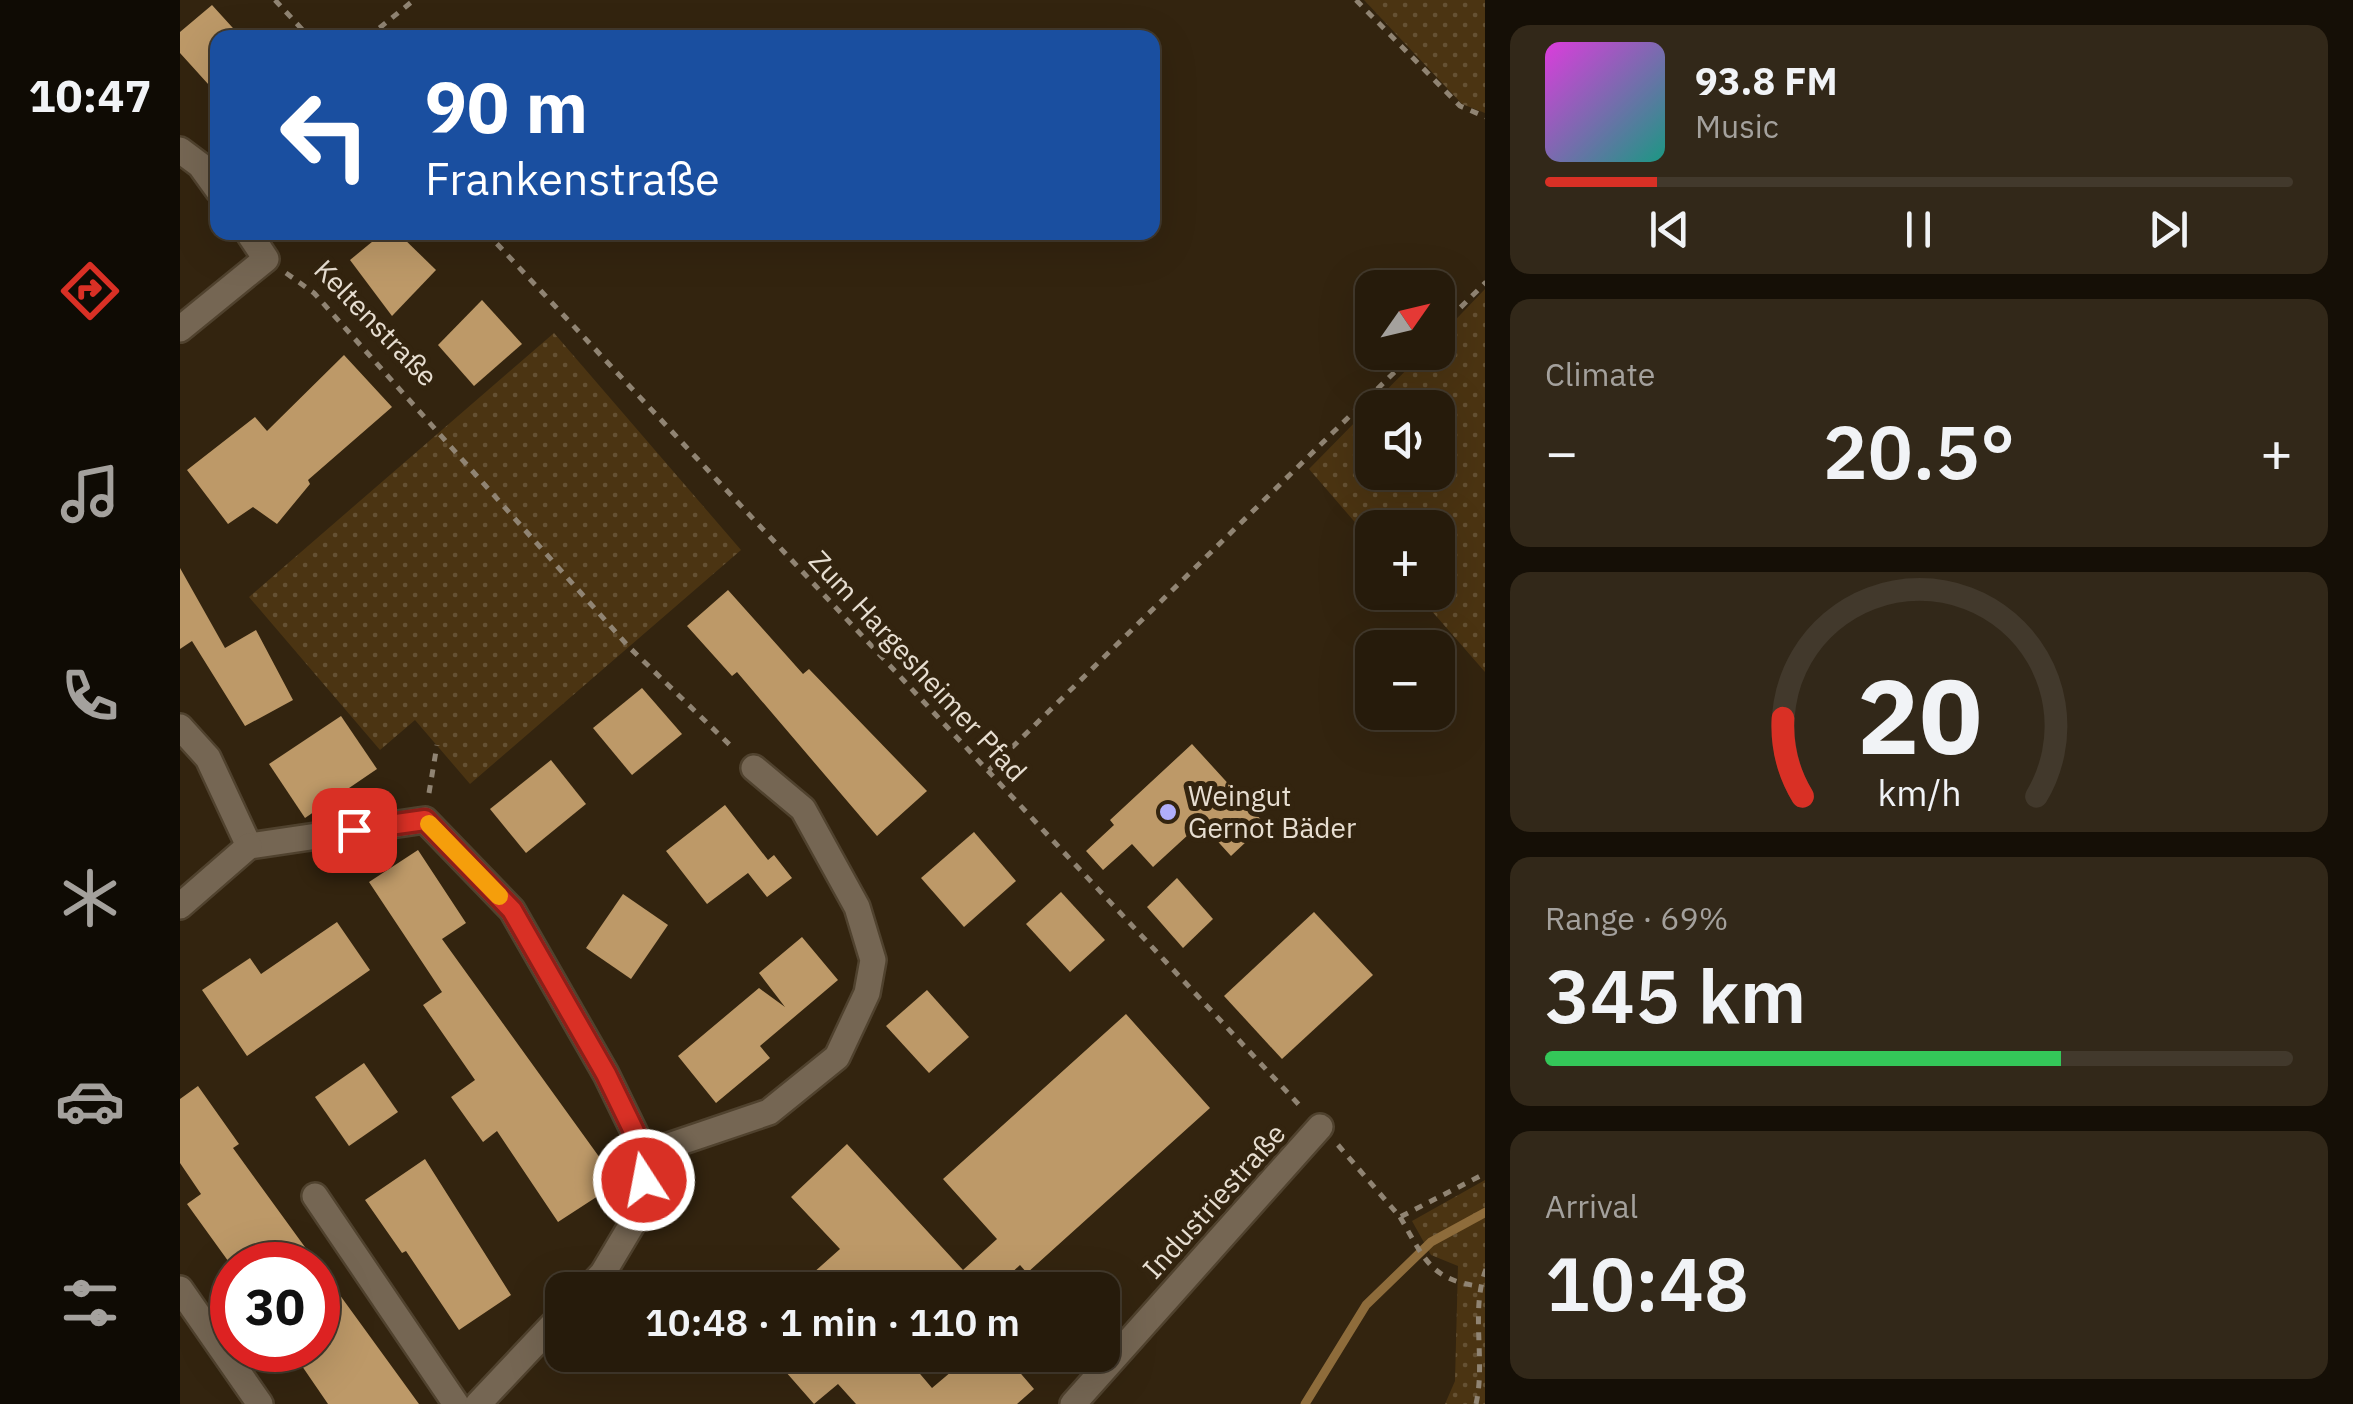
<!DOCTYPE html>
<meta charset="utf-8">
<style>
body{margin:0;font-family:"IBM Plex Sans",sans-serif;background:#322819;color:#f1f3f6;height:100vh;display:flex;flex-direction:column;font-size:38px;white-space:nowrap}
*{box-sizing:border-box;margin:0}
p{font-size:32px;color:#a4a19d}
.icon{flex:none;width:55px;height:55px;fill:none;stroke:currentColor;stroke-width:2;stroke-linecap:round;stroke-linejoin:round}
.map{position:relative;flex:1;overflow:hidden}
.sheet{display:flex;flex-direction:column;gap:25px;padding:25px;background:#150f06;width:868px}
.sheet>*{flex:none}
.guide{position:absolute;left:30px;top:30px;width:950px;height:210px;border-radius:20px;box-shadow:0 10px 40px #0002,0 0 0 2px #42392c;background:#1a4fa0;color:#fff;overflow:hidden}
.needle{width:65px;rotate:56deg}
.tools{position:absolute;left:1175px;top:270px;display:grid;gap:20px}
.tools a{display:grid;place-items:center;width:100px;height:100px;border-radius:20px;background:#261b0b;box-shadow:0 10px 40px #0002,0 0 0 2px #42392c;font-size:50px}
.speed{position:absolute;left:30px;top:1242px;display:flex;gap:20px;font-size:50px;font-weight:700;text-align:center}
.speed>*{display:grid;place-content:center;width:130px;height:130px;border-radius:50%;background:#261b0b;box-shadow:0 10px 40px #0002,0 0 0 2px #42392c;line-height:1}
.speed .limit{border:15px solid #d22;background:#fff;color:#111}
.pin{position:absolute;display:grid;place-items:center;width:85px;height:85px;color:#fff;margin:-42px;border-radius:20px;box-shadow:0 5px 15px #0006}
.me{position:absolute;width:110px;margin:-55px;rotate:349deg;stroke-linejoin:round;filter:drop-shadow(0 0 8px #0008)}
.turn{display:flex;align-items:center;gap:35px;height:210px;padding:0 50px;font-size:45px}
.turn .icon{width:130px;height:130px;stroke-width:2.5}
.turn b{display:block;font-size:70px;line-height:85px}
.big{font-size:75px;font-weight:600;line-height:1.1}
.sheet .tile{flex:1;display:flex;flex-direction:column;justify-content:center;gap:15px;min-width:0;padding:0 35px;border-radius:20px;background:#322819}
.sheet .dial{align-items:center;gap:0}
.dial svg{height:260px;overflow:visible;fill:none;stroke:#42392c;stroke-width:7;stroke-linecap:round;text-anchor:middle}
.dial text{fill:#f1f3f6;stroke:none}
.song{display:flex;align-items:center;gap:30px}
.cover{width:120px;height:120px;border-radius:15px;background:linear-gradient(135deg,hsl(300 70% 55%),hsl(170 70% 35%))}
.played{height:10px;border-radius:5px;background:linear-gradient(90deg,#d93025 15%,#42392c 15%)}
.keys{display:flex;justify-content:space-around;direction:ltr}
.heat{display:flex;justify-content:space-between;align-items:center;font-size:55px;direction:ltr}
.charge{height:15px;border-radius:8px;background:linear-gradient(90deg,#34c759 69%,#42392c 0)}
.trip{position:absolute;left:365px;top:1272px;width:575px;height:100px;border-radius:20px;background:#261b0b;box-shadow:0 10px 40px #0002,0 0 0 2px #42392c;font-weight:600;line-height:100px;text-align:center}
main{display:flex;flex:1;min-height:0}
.menu{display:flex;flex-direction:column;width:180px;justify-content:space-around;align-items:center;background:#0f0b04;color:#a4a19d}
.menu .icon{width:70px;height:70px}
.menu .active{color:#d93025}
.menu b{font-size:45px;color:#f1f3f6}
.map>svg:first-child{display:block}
.green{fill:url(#green-dots);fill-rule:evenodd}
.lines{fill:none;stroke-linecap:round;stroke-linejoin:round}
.stream{stroke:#8e6c3b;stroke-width:9}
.building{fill:#bd9968}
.minor-casing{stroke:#50422e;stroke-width:30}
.path{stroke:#908473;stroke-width:5;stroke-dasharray:8 8;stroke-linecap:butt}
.minor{stroke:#756653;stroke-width:25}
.route-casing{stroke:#8d1f18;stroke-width:25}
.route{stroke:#d93025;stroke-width:18}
.slow{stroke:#f59e0b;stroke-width:18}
.poi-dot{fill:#b0aefa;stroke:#33240f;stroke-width:4}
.labels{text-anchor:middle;stroke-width:10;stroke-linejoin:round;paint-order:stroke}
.street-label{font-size:28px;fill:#e7ded1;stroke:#33240f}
.poi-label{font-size:28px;fill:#e7ded1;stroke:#33240f;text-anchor:start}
</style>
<main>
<nav class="menu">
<b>10:47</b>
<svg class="icon active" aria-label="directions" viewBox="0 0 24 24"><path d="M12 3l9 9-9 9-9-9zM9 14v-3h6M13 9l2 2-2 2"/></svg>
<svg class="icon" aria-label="music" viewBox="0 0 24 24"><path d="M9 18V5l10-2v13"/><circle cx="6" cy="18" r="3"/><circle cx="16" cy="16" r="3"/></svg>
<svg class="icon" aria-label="phone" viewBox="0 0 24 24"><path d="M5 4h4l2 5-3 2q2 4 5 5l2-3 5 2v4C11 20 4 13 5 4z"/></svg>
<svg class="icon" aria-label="climate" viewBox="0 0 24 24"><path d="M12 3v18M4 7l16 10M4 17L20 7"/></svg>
<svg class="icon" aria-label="car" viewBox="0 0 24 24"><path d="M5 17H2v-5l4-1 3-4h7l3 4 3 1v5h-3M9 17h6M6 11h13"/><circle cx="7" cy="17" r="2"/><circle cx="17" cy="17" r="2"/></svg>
<svg class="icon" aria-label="filters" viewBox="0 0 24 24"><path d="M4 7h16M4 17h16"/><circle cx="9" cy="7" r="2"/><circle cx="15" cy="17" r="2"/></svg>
</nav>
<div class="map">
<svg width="1306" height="1404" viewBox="0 0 1306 1404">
<defs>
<pattern id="green-dots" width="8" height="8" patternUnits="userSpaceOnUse" patternTransform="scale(2.5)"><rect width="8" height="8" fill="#4b3412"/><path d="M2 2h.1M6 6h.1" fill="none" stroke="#655133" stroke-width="1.8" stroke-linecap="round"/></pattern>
</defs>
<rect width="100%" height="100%" fill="#33240f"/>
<g class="green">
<polygon points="1184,0 1305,0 1305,113 1282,104"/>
<path d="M 1305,289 L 1305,672 L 1236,593 L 1258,592 L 1258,528 L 1192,528 L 1192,542 L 1129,469 L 1243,353 L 1258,352 L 1258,338 ZM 1192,408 L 1258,408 L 1258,472 L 1192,472 Z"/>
<polygon points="374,333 561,550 290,784 235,720 200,750 69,597"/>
<polygon points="1305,1180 1305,1404 1265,1404 1275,1381 1278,1266 1251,1255 1232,1221"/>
</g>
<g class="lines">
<polyline class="stream" points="1125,1404 1186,1305 1251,1242 1306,1212"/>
</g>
<g class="building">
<polygon points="32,5 62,38 38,38 38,95 0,53 0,32"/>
<polygon points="204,232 217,232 256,270 212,316 170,260"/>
<polygon points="302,300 342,344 294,386 258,345"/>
<polygon points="164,355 212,407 128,480 130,484 97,524 73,507 48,524 7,470 75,417 87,431"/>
<polygon points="0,568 45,648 76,630 113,700 65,726 12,641 0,649"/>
<polygon points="548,590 623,674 629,669 747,791 697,836 557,672 552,676 507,626"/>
<polygon points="462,688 502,734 452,775 413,728"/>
<polygon points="161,716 197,769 125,818 89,764"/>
<polygon points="1012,744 1085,824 1051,856 1021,823 973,867 952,844 923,870 906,851 934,825 930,820"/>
<polygon points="371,760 406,804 346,853 310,809"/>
<polygon points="545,805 588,860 594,855 612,878 587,897 568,873 527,904 486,851"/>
<polygon points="794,832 836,881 784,927 741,878"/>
<polygon points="238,850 286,923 262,939 438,1183 378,1222 317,1131 303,1142 271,1097 295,1080 243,1005 262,992 189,882"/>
<polygon points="997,878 1033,919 1003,948 967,907"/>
<polygon points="881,892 925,940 890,972 846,924"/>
<polygon points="443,894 488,925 451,979 406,948"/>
<polygon points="1134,912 1193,975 1102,1059 1044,996"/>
<polygon points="157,922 190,970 67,1056 22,990 70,958 81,974"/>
<polygon points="622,937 658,980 580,1046 590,1058 536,1103 498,1056 579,988 605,1007 579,973"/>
<polygon points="747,990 789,1037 749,1073 706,1026"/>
<polygon points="946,1014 1030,1108 847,1273 840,1265 813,1290 614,1290 660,1249 611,1197 667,1144 783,1270 817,1239 763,1179"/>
<polygon points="184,1063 218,1112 169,1146 135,1097"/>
<polygon points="18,1086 59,1144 53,1148 239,1404 148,1404 111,1350 138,1350 138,1265 51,1265 7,1204 21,1194 0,1163 0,1099"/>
<polygon points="245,1159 331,1295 279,1330 226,1251 222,1253 185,1200"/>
<polygon points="591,1355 724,1355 752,1388 791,1355 825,1355 854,1389 837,1404 676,1404 658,1384 634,1404"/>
</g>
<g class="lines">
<defs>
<g id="minor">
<polyline points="0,150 20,165 38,190"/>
<polyline points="0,329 86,259 68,232"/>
<polyline points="0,727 28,758 69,846"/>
<polyline points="69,846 245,820 332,910 426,1074 465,1154 463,1206 423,1273 407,1290"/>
<polyline points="0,906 69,846"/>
<polyline points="465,1154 589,1112 657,1057 687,993 693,960 677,907 623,809 574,768"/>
<polyline points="135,1196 276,1404"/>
<polyline points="0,1289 80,1404"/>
<polyline points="298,1404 382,1315"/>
<polyline points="893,1404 1140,1127"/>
</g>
</defs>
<use href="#minor" class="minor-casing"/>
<g class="path">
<polyline points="95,0 130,38"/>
<polyline points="1176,0 1280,106 1306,117"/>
<polyline points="187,38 234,0"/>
<polyline points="306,232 1122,1108"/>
<polyline points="106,273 134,293 449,647 554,749"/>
<polyline points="1258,330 1306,282"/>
<polyline points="809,770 1235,352"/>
<polyline points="249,793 257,745"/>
<polyline points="1158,1145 1220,1217 1306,1173"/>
<path d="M 1220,1217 C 1243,1256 1250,1280 1298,1286"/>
<path d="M 1296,1404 C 1306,1360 1290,1311 1306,1269"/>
</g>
<use href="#minor" class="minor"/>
</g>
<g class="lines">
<defs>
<polyline id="route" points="174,830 245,820 332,910 426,1074 465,1154 464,1180"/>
</defs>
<use href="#route" class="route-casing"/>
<use href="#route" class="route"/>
<polyline class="slow" points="249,824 319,896"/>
</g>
<circle class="poi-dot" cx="988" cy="812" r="10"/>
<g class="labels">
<g class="street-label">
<text transform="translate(196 323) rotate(46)" y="10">Keltenstraße</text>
<text transform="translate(738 666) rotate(47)" y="10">Zum Hargesheimer Pfad</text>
<text transform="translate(1034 1201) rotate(-48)" y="10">Industriestraße</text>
</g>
<g class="poi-label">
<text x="1008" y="806">Weingut<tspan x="1008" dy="32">Gernot Bäder</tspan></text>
</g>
</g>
</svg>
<div class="tools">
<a><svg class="needle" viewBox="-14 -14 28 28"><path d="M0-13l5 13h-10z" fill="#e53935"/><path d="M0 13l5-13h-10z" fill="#a4a19d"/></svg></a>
<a><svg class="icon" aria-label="sound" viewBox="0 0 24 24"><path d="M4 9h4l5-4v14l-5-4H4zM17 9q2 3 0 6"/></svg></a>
<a>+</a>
<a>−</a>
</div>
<div class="speed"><div class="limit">30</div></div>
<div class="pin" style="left:174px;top:830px;background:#d93025"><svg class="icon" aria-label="arrive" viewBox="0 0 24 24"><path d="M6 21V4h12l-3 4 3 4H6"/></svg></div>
<svg class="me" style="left:464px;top:1180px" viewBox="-20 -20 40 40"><circle r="17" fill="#d93025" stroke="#fff" stroke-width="3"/><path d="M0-11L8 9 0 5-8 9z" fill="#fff"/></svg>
<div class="trip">10:48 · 1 min · 110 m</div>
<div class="guide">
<div class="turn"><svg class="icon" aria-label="left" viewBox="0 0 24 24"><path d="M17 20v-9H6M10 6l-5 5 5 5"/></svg><div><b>90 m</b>Frankenstraße</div></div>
</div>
</div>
<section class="sheet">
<div class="tile">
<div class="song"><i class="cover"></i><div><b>93.8 FM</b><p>Music</p></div></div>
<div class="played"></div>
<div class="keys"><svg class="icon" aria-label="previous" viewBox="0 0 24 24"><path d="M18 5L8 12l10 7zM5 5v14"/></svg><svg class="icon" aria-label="pause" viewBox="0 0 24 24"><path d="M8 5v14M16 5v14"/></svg><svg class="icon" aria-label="next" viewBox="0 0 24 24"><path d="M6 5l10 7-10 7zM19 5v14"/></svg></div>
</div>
<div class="tile"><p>Climate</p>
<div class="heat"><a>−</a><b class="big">20.5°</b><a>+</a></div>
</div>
<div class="tile dial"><svg viewBox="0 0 100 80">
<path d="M14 69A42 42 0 1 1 86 69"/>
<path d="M14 69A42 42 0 0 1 8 45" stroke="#d93025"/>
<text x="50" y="56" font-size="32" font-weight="700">20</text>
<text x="50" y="72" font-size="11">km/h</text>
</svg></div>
<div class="tile"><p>Range · 69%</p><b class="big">345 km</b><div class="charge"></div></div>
<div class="tile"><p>Arrival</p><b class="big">10:48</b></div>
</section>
</main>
